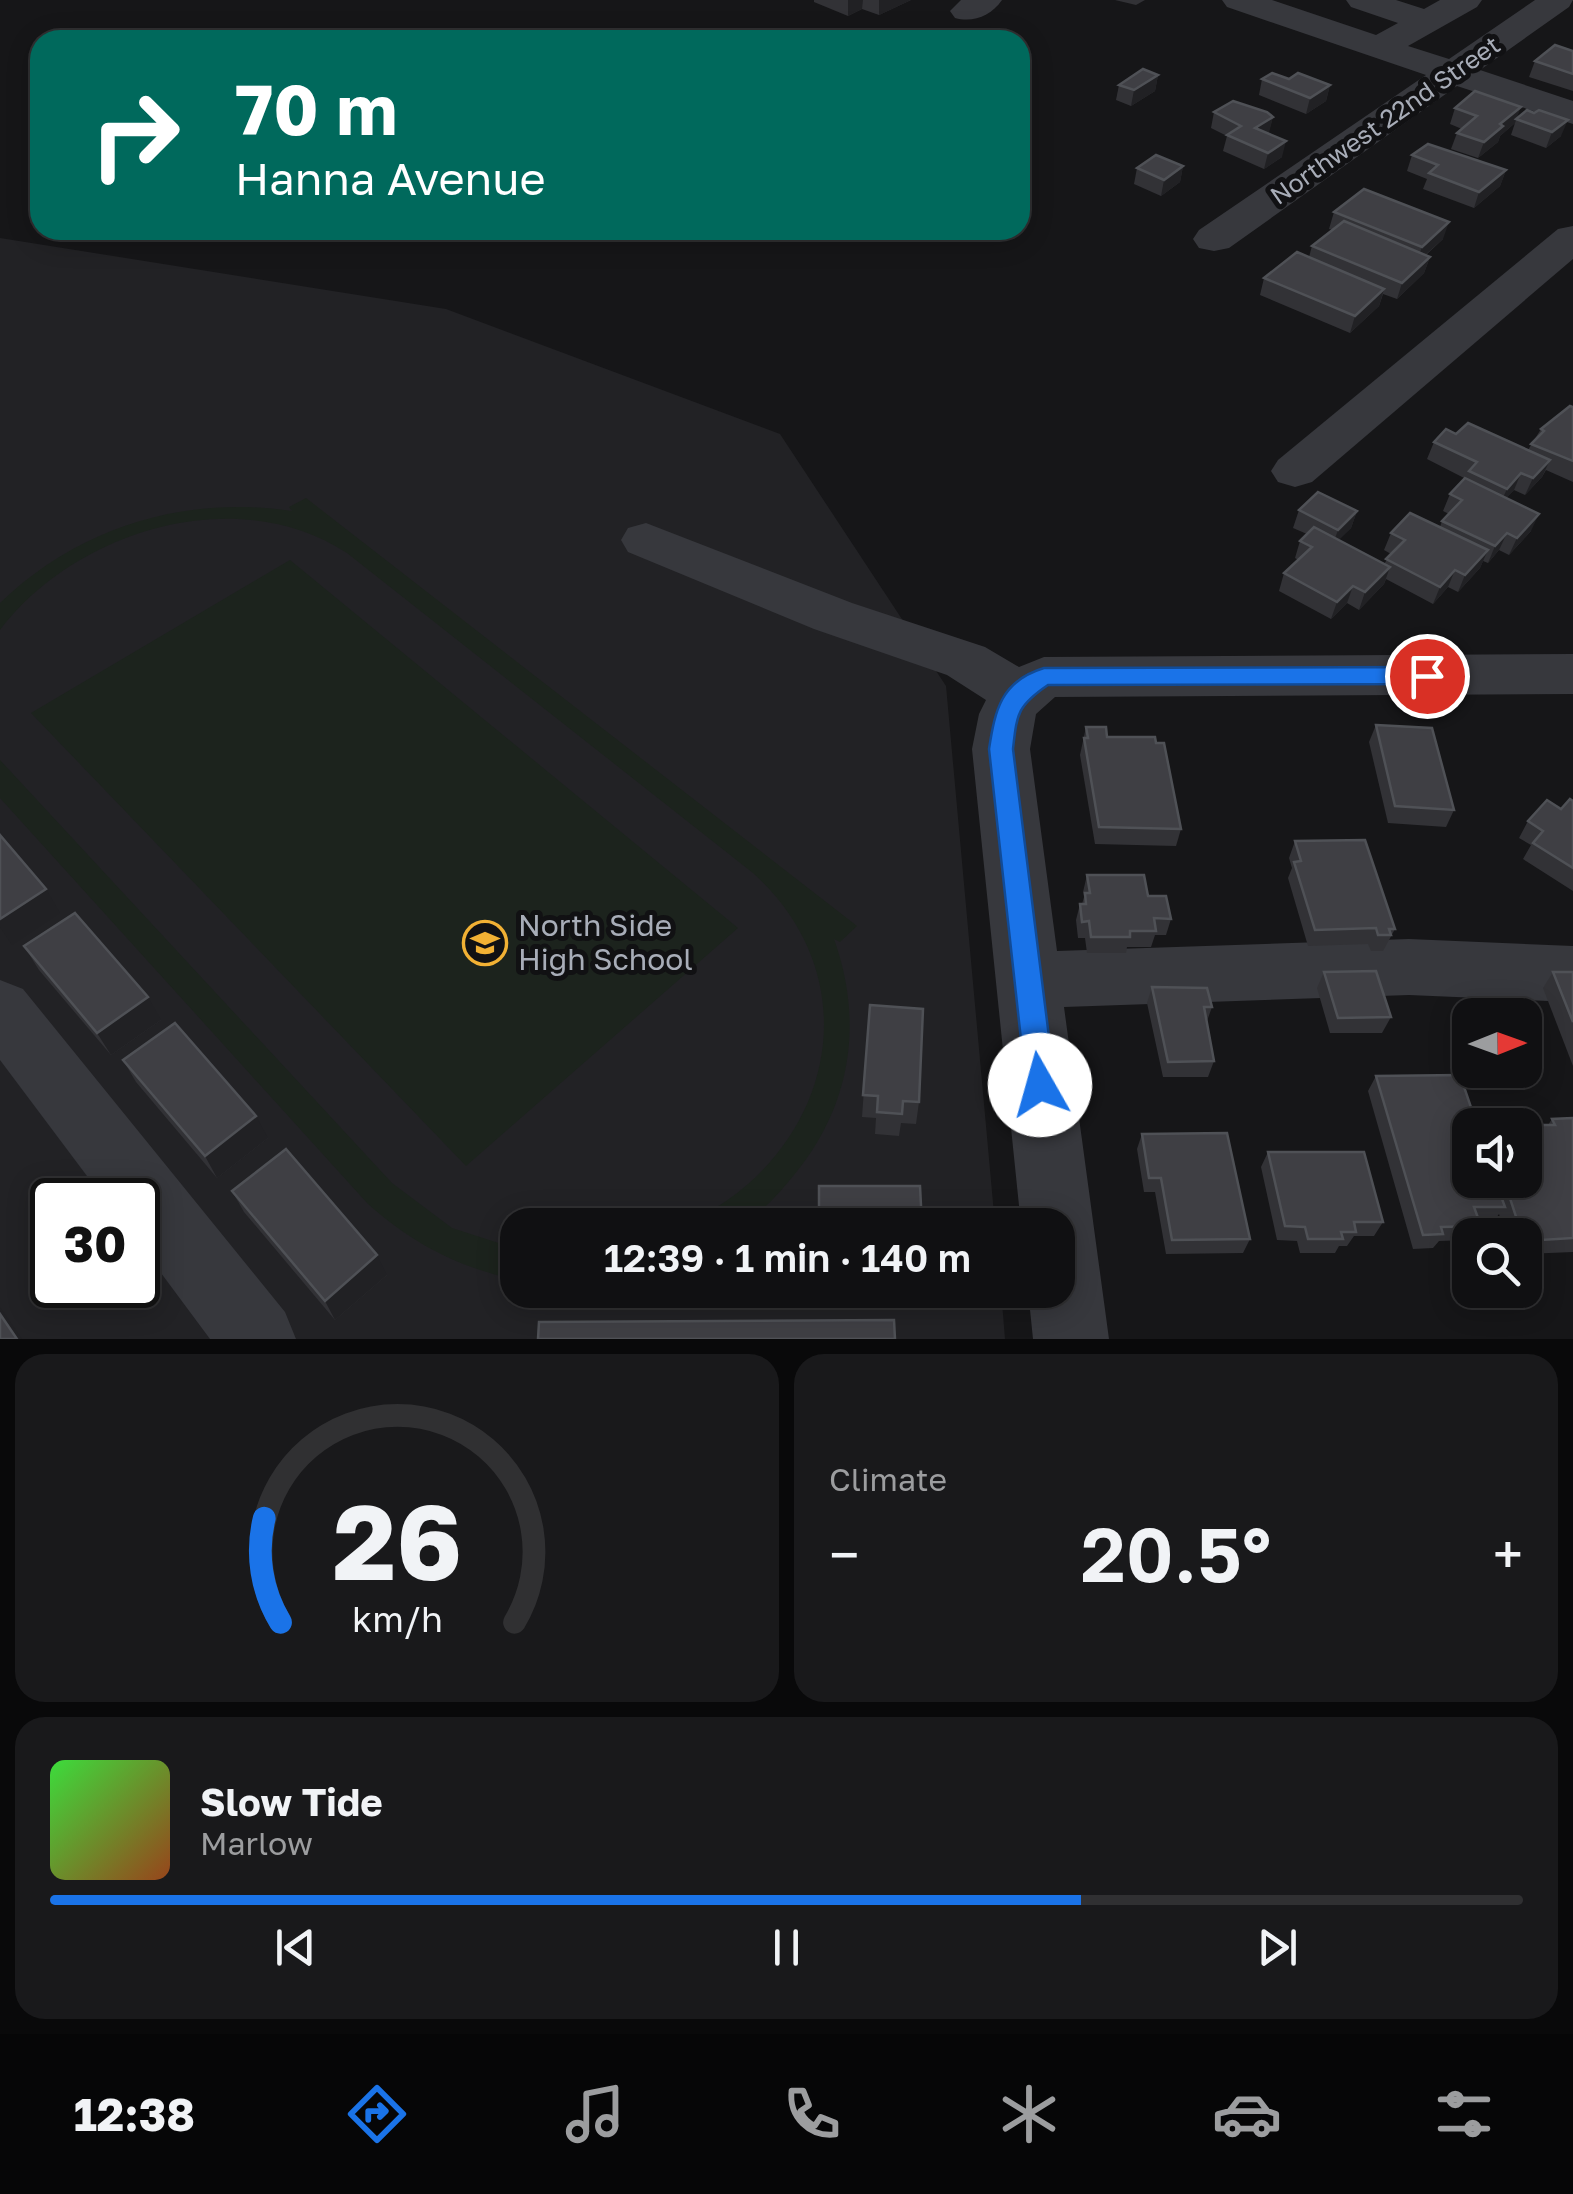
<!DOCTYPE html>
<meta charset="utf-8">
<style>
body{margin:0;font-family:"Golos Text",sans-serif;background:#19191b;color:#f1f3f6;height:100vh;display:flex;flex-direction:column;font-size:38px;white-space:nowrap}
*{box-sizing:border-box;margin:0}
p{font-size:32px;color:#9c9d9f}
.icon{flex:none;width:55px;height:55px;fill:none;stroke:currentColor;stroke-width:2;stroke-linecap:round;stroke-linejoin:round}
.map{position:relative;height:1339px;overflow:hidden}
.drawer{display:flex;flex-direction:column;gap:15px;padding:15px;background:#09090a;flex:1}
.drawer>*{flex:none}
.banner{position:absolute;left:30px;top:30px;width:1000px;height:210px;border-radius:30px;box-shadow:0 5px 25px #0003,0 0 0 2px #303032;background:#00695c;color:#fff;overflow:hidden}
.needle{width:65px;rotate:89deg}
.fabs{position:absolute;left:1452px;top:998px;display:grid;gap:20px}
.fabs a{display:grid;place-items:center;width:90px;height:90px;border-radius:20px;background:#101012;box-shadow:0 5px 25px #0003,0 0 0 2px #303032;font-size:50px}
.speed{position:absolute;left:30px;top:1178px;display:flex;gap:20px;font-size:50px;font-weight:700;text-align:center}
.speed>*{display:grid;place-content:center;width:130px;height:130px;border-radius:50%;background:#101012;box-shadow:0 5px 25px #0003,0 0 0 2px #303032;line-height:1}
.speed .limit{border:5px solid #111;border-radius:15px;background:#fff;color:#111}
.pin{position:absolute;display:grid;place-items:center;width:85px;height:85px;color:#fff;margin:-42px;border:5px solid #fff;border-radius:50%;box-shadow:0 2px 10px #0007}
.me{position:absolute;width:110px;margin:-55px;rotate:353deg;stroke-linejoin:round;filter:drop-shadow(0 0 8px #0008)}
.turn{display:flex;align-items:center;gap:35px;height:210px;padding:0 40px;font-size:45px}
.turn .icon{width:130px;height:130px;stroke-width:2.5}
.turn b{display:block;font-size:70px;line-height:85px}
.big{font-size:75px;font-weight:600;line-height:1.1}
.drawer .card{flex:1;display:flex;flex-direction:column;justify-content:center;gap:15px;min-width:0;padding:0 35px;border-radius:30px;background:#19191b}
.drawer .dial{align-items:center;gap:0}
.dial svg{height:260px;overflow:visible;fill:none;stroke:#303032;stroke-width:7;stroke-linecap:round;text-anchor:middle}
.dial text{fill:#f1f3f6;stroke:none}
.song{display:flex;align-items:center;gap:30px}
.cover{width:120px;height:120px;border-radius:15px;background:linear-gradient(135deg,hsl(120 70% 55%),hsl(20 70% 35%))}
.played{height:10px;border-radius:5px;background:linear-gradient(90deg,#1a73e8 70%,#303032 70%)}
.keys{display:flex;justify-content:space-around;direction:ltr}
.heat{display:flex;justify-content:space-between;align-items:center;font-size:55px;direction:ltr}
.drawer .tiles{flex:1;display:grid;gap:15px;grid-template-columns:1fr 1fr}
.card:last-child{grid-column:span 2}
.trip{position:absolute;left:500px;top:1208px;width:575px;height:100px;border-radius:30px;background:#101012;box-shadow:0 5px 25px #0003,0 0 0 2px #303032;font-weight:600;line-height:100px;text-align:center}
.tab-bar{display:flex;height:160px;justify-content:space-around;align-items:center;background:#060607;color:#9c9d9f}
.tab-bar .icon{width:70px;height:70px}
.tab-bar .selected{color:#1a73e8}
.tab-bar b{font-size:45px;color:#f1f3f6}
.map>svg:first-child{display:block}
.built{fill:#222225;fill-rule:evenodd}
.green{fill:#1c231d}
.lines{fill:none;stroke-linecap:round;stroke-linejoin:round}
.minor{fill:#37383d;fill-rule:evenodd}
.wall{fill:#323236}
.shaded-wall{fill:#212124}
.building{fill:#3f3f44;stroke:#4f5156;stroke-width:2.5}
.route{fill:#1a73e8;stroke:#114b97;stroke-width:2.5}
.labels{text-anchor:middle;stroke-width:10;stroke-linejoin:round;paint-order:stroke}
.far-street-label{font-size:25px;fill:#a8adb8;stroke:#111113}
.poi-label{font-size:30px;fill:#a8adb8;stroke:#111113;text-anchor:start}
</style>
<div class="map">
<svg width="1573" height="1339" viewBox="0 0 1573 1339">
<rect width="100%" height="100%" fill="#161618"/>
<path class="built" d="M 0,238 L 446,309 L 780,434 L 946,686 L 995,1225 L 518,1225 L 518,1290 L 1001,1290 L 1005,1339 L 0,1339 ZM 52,1200 L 138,1200 L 138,1285 L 52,1285 Z"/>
<g class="green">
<path d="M 306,498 L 857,926 L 840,942 L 834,939 C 864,1023 851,1106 794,1175 C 780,1192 763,1212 744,1223 C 730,1231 700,1225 683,1225 C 829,1161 877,985 753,873 L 347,553 C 237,481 76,530 0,630 L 0,603 C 79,527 184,495 292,511 L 289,507 Z"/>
<polygon points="290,560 738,928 466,1166 31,713"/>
<path d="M 0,760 L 392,1183 L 452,1228 L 517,1249 L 517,1280 C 458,1267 413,1244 368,1204 L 0,798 Z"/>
</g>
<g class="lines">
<g class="minor">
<path d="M 961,0 L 1002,0 C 991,16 973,23 955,18 L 950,11 Z"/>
<polygon points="1222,0 1272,0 1376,35 1398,23 1351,7 1346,0 1396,0 1424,9 1440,0 1482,0 1477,7 1408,46 1449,59 1535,0 1573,0 1569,7 1480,70 1573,101 1573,124 1457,86 1229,248 1214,251 1199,248 1193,239 1199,230 1426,75 1227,7"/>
<polygon points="1573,226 1573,259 1312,482 1295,487 1278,482 1271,471 1278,460 1558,229"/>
<polygon points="646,523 852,603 985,647 1019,667 1044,657 1573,654 1573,694 1055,697 1036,714 1030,749 1057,951 1409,939 1573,946 1573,1002 1409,995 1064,1007 1109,1339 1033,1339 1028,1290 1058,1290 1058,1225 1021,1225 972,749 979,714 986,700 947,675 814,629 628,552 621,540 628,528"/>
<polygon points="0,980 23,989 285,1312 296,1339 210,1339 138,1242 138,1200 105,1200 0,1060"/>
</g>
</g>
<g class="wall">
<polygon points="814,0 911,0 879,15 862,9 848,16 814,2"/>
<polygon points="1115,0 1145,0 1136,5"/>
<polygon points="1573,51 1573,91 1529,77 1535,61"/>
<polygon points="1158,75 1155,91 1131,106 1116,100 1119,85"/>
<polygon points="1262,79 1289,79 1330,85 1326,101 1306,114 1259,95"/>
<polygon points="1455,108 1517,118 1561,136 1546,148 1511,135 1515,123 1500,136 1498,142 1478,158 1451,149 1457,133 1462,129 1450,124"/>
<polygon points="1214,112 1273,117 1268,134 1282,157 1264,169 1223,151 1227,136 1211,128"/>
<polygon points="1412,155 1506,170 1500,186 1474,208 1423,189 1427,179 1407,171"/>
<polygon points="1183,166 1180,182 1161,196 1134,184 1137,168"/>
<polygon points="1334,212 1443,239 1426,255 1430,257 1424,273 1397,299 1383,294 1379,306 1350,333 1260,295 1264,278 1309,257 1312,246 1333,230 1329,229"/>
<polygon points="1573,407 1573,482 1546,470 1542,477 1525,495 1514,490 1506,498 1531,531 1509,555 1499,550 1488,563 1483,561 1480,568 1458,592 1448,587 1433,604 1386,579 1384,584 1359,610 1347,603 1331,619 1279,591 1284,573 1298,560 1295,558 1300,541 1307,534 1293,528 1299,510 1357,511 1351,528 1338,540 1384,564 1391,554 1384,550 1391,533 1440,527 1442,521 1449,514 1443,511 1450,494 1466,479 1427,459 1434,442 1456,434 1528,450 1541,429"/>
<polygon points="1376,725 1454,810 1446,827 1388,823 1369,742"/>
<polygon points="1086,727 1107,737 1181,829 1176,846 1095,844 1080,755"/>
<polygon points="1573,801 1573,891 1523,859 1531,845 1519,838 1528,821 1561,809"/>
<polygon points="1295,841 1395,929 1383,951 1371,951 1368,944 1308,946 1288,878 1292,868 1289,858"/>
<polygon points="1087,875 1148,896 1171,919 1166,935 1155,935 1151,947 1127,947 1126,953 1087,953 1085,938 1078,938 1076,920 1080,904 1082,904 1084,897 1083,892"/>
<polygon points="24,946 161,1020 111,1055 39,970"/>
<polygon points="1324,972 1391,1017 1382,1033 1330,1033 1317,988"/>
<polygon points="1553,972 1573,972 1573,1066 1543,988"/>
<polygon points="1152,987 1212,1007 1207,1021 1214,1061 1208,1077 1163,1077 1147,1003"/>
<polygon points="870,1005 919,1102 916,1124 901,1123 899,1136 875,1134 876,1118 862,1117"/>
<polygon points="123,1060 268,1138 217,1178 136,1082"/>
<polygon points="1376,1076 1470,1180 1525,1180 1548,1125 1552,1119 1573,1118 1573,1252 1525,1254 1525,1235 1506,1235 1499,1214 1494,1221 1479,1221 1481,1226 1474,1235 1470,1235 1470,1240 1439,1241 1433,1248 1413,1249 1368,1091"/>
<polygon points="1142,1134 1250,1239 1243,1253 1166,1254 1155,1192 1144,1192 1137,1149"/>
<polygon points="1268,1152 1383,1222 1374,1236 1354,1236 1347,1246 1339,1246 1335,1253 1300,1253 1297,1241 1277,1240 1261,1167"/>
<polygon points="232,1191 387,1275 335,1320 244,1212"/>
</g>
<g class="shaded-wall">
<polygon points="848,0 863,0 862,9 848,16"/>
<polygon points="879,0 911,0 879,15"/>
<polygon points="1158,75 1155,91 1131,106 1134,90"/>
<polygon points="1330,85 1326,101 1306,114 1310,98"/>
<polygon points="1521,107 1515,123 1500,136 1498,142 1478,158 1484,142 1500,124"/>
<polygon points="1273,117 1269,133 1251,144 1255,128"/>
<polygon points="1568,120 1561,136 1546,148 1552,132"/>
<polygon points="1286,141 1282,157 1264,169 1268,153"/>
<polygon points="1183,166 1180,182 1161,196 1164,180"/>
<polygon points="1506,170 1500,186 1474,208 1479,192"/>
<polygon points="1449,222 1443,239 1416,263 1422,247"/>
<polygon points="1430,257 1424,273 1397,299 1402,283"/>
<polygon points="1384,289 1379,306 1350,333 1355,316"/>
<polygon points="1550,460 1542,477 1525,495 1533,478"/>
<polygon points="1521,473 1514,490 1499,506 1507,489"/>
<polygon points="1357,511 1351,528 1332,547 1338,530"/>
<polygon points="1539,514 1531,531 1509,555 1517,538"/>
<polygon points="1507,533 1499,550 1488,563 1495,546"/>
<polygon points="1488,550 1480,568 1458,592 1465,575"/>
<polygon points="1390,567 1384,584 1359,610 1365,592"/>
<polygon points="1455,570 1448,587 1433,604 1440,587"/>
<polygon points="1353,586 1347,603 1331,619 1337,602"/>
<polygon points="46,889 60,913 12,945 0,927 0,919"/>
<polygon points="148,997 161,1020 111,1055 97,1033"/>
<polygon points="256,1116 268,1138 217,1178 205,1156"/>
<polygon points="377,1255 387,1275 335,1320 325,1301"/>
<polygon points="0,1307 22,1339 17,1339 0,1314"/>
</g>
<g class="building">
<polygon points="1555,45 1573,51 1573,74 1535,61"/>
<polygon points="1143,69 1158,75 1134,90 1119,85"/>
<polygon points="1272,73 1289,79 1298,73 1330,85 1310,98 1262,79"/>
<polygon points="1475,91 1521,107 1500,124 1503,126 1484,142 1457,133 1477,116 1455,108"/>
<polygon points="1233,101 1267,112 1273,117 1255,128 1286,141 1268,153 1227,135 1241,126 1214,112"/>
<polygon points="1527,110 1534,113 1539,110 1568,120 1552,132 1516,119"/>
<polygon points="1428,144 1506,170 1479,192 1429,173 1438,165 1412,155"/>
<polygon points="1156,155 1183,166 1164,180 1137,168"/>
<polygon points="1364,189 1449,222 1422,247 1334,212"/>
<polygon points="1344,221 1430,257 1402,283 1312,246"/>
<polygon points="1297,252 1384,289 1355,316 1264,278"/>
<polygon points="1570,406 1573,407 1573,461 1531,444 1544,431 1541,429"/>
<polygon points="1468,423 1550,460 1533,478 1521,473 1507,489 1469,471 1477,462 1434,442 1446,429 1456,434"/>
<polygon points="1465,478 1539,514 1517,538 1507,533 1495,546 1442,521 1462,500 1450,494"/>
<polygon points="1318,492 1357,511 1338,530 1299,510"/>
<polygon points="1410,513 1488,550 1465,575 1455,570 1440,587 1386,559 1405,540 1391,533"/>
<polygon points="1314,527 1390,567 1365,592 1353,586 1337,602 1284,573 1312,547 1300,541"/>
<polygon points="1376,725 1432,728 1454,810 1395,806"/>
<polygon points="1086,727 1106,727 1107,737 1155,737 1156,743 1164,743 1181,829 1099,827 1084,738 1088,738"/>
<polygon points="1570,799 1573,801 1573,868 1533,843 1543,831 1528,821 1547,800 1561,809"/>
<polygon points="0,835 46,889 0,919"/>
<polygon points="1365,840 1395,929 1389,929 1391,935 1378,935 1376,928 1315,930 1294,862 1301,861 1295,841"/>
<polygon points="1087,875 1144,875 1148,896 1166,896 1171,919 1154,918 1156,931 1130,931 1130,937 1091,937 1089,921 1082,922 1080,904 1086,904 1085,893 1090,893"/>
<polygon points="75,913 148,997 97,1033 24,946"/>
<polygon points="1376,971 1391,1017 1338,1018 1324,972"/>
<polygon points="1553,972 1573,972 1573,1022"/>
<polygon points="1152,987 1207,988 1212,1007 1204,1007 1214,1061 1168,1062"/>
<polygon points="870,1005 923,1009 919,1102 903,1101 902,1114 877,1112 878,1096 863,1095"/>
<polygon points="175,1023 256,1116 205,1156 123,1060"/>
<polygon points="1460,1075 1477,1125 1470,1125 1470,1180 1495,1180 1505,1207 1474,1207 1481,1226 1441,1227 1443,1234 1423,1235 1376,1076"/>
<polygon points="1573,1118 1573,1238 1525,1241 1525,1235 1522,1235 1504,1180 1525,1180 1525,1125 1555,1125 1552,1119"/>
<polygon points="1227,1133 1250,1239 1172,1240 1161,1178 1149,1178 1142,1134"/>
<polygon points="286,1149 377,1255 325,1301 232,1191"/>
<polygon points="1268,1152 1364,1152 1383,1222 1354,1222 1356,1232 1341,1232 1343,1239 1308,1239 1305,1227 1285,1226"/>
<polygon points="819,1186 920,1186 922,1225 819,1225"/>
<polygon points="0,1314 17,1339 0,1339"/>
<polygon points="894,1320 895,1339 538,1339 539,1322"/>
</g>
<path class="route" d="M 1427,667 L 1439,676 L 1427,684 L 1048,685 C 1017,706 1017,714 1013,749 L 1055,1085 L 1051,1094 L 1040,1098 L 1030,1094 L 1026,1085 L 989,749 C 995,710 1001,681 1044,668 Z"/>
<defs>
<symbol id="school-ring" viewBox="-11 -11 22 22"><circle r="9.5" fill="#111113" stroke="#f2b134" stroke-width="1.5"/><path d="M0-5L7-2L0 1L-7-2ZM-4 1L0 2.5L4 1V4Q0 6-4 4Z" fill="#f2b134"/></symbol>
</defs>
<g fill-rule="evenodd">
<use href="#school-ring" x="460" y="918" width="50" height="50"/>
</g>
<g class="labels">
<g class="far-street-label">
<text transform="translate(1385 120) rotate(-35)" y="9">Northwest 22nd Street</text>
</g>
<g class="poi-label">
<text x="518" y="936">North Side<tspan x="518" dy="34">High School</tspan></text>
</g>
</g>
</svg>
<div class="fabs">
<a><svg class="needle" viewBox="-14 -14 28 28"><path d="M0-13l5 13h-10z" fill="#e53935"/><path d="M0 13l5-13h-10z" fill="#9c9d9f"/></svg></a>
<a><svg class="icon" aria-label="sound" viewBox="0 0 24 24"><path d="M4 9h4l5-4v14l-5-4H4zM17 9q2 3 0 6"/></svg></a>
<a><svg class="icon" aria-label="search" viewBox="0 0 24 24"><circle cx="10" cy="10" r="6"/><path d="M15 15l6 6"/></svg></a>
</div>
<div class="speed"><div class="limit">30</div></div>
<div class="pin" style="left:1427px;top:676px;background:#d93025"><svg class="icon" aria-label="arrive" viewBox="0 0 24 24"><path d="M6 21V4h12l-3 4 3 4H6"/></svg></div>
<svg class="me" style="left:1040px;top:1085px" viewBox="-20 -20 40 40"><circle r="19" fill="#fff"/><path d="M0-13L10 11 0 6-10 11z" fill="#1a73e8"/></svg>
<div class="trip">12:39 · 1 min · 140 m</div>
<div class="banner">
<div class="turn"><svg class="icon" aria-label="right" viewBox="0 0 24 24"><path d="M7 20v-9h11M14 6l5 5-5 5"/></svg><div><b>70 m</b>Hanna Avenue</div></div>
</div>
</div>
<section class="drawer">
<div class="tiles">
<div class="card dial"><svg viewBox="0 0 100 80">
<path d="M14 69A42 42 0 1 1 86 69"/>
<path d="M14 69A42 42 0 0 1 9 37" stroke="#1a73e8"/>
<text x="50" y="56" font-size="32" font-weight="700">26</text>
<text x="50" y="72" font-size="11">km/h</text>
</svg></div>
<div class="card"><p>Climate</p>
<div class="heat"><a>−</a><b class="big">20.5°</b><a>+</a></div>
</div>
<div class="card">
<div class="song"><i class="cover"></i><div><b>Slow Tide</b><p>Marlow</p></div></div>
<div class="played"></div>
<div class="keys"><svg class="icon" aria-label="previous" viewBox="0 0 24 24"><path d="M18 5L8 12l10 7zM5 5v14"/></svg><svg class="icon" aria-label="pause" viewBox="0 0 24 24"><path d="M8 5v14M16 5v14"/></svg><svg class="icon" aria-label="next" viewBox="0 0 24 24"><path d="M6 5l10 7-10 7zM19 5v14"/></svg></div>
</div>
</div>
</section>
<nav class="tab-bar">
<b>12:38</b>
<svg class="icon selected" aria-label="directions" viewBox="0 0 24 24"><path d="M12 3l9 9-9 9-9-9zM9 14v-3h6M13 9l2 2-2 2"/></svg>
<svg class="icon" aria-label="music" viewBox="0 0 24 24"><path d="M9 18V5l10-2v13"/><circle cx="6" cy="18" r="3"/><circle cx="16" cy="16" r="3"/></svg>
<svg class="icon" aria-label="phone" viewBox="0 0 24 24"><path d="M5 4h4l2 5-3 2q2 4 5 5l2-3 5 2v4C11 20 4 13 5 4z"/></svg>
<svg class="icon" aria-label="climate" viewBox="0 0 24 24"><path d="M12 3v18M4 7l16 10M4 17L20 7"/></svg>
<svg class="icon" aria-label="car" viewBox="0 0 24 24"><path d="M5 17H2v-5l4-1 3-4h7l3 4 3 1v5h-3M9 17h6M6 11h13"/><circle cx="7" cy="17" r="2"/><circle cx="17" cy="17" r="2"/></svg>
<svg class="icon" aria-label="filters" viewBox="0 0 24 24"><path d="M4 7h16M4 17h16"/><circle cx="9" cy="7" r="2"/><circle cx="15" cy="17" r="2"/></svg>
</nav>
